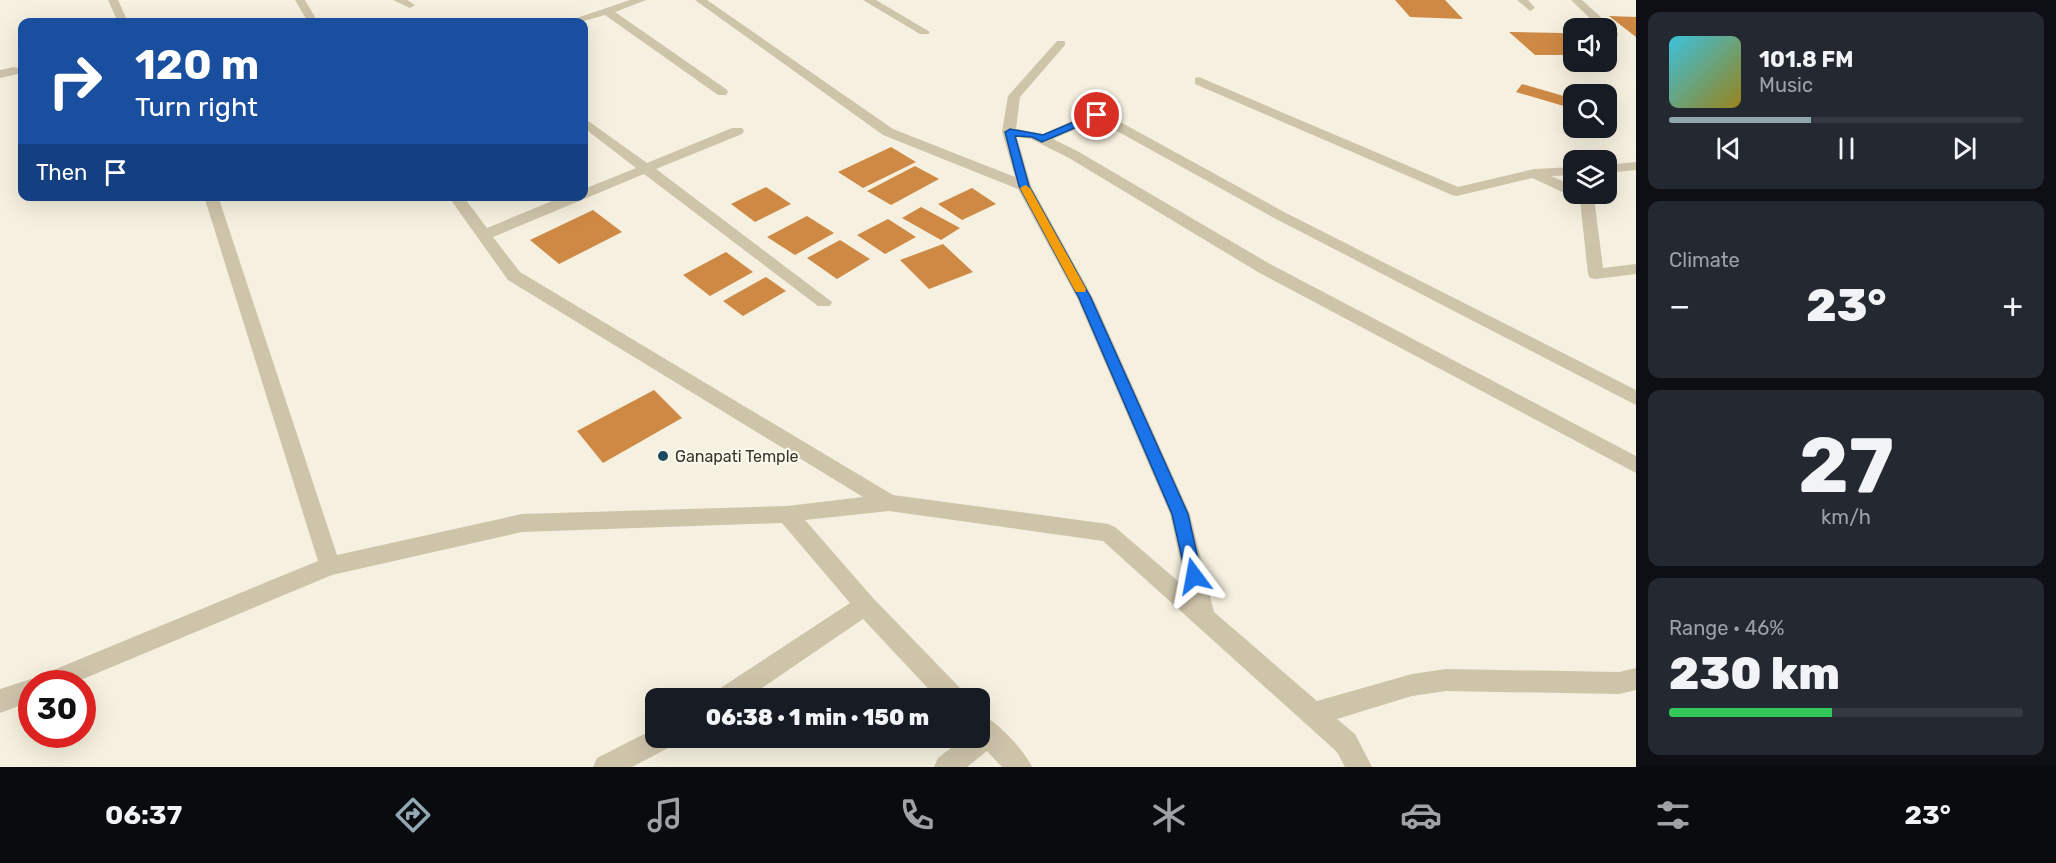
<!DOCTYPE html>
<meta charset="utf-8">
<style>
body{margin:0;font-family:Rubik,sans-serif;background:#242831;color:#f1f3f6;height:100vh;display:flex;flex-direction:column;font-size:22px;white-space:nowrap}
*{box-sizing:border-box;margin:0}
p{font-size:20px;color:#9ea1a6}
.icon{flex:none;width:33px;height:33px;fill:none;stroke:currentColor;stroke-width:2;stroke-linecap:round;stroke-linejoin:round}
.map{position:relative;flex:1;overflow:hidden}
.drawer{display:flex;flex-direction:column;gap:12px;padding:12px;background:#0d0f14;width:420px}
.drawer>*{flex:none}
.hud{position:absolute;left:18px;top:18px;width:570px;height:183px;border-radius:12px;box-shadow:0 6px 24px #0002;background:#1a4fa0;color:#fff;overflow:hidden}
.tools{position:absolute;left:1563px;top:18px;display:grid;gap:12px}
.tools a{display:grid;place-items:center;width:54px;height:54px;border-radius:12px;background:#171b24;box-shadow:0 6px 24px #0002;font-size:30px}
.speed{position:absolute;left:18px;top:670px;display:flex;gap:12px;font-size:30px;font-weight:700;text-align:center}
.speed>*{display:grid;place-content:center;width:78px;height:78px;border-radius:50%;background:#171b24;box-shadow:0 6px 24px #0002;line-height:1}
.speed .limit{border:9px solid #d22;background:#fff;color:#111}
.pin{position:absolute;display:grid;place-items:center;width:51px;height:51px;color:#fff;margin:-26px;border:3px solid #fff;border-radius:50%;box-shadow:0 2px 6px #0007}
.me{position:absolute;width:66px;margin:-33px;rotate:347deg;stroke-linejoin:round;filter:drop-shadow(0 0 4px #0008)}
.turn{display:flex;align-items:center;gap:21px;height:126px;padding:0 18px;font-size:27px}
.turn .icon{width:78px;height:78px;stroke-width:2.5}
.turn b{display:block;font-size:42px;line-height:51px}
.then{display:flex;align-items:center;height:57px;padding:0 18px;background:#0003;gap:12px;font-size:22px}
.big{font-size:45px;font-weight:800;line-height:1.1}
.drawer .widget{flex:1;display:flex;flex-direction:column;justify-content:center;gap:9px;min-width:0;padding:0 21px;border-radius:12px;background:#242831}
.drawer .dial{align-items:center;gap:0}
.dial b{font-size:78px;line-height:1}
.song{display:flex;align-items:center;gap:18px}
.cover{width:72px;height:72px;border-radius:9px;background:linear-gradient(135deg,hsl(190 70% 55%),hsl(50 70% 35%))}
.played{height:6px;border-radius:3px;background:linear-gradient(90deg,#91a7b2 40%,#363941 40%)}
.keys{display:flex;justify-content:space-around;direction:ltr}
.heat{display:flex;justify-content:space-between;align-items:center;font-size:33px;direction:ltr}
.charge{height:9px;border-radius:4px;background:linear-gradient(90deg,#34c759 46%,#363941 0)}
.trip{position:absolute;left:645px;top:688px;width:345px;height:60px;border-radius:12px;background:#171b24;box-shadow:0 6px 24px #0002;font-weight:800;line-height:60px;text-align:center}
.dock{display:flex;height:96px;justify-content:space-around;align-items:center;background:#090b0e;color:#9ea1a6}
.dock .icon{width:42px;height:42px}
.dock .active{color:#91a7b2}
.dock b{font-size:27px;color:#f1f3f6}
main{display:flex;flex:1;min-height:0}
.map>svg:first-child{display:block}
.building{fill:#ce8944}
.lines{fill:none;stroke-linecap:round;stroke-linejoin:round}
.minor{fill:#cec4aa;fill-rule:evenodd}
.route{fill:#1a73e8;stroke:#114b97;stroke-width:1.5}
.slow{fill:#f59e0b}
.poi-dot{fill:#1c4a60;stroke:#fbf8ec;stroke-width:2}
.labels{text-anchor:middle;stroke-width:4.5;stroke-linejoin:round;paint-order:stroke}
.poi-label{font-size:16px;fill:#3b342a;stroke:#fbf8ec;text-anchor:start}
</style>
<main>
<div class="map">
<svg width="1636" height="767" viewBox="0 0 1636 767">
<rect width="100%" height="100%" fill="#f5f0df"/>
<g class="building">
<polygon points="1395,0 1445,0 1463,19 1410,17"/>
<polygon points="1609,16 1636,17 1636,37"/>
<polygon points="1509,32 1562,33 1574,42 1574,55 1535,55"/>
<polygon points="1522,84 1574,99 1574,109 1516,92"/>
<polygon points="891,147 916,162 863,188 838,172"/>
<polygon points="915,166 939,179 891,205 867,191"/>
<polygon points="766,187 791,204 755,222 731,204"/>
<polygon points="972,188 996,204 962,220 938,204"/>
<polygon points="921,207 960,228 941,240 902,218"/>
<polygon points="593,210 622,232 559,264 530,240"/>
<polygon points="807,216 834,233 795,255 767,237"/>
<polygon points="888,219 916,237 885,254 857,235"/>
<polygon points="840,240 870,259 837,279 807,258"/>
<polygon points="943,244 973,272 929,289 900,260"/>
<polygon points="726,252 753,272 710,296 683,275"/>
<polygon points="766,277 786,291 743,316 723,301"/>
<polygon points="654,390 682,418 603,463 577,431"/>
</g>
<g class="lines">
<g class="minor">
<polygon points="108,0 118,0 128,22 118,22"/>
<polygon points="295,0 305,0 318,22 308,22"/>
<polygon points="393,0 407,0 415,5 410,8"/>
<polygon points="630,0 646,0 615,12 726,89 728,92 726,95 718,95 605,15 580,22 565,22"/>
<polygon points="695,0 707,0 893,129 1015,177 1002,132 1008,96 1057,41 1065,41 1065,45 1020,97 1016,129 1043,134 1092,112 1102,112 1286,213 1636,390 1636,405 1276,219 1097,120 1053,139 1079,152 1270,264 1636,456 1636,473 1258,272 1069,158 1031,139 1017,137 1031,186 1093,298 1190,514 1214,612 1317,701 1412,674 1446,669 1619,672 1636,668 1636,690 1619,694 1446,691 1412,696 1337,719 1355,734 1372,767 1345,767 1337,752 1103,541 889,511 805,520 873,598 963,691 966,699 938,699 863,619 746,699 713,699 716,691 850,603 782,523 522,532 332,575 71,684 32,684 32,701 0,713 0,689 34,678 318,561 204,196 218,196 337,555 522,514 787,506 863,497 508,280 448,196 463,196 487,228 564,196 584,196 584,189 636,168 584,128 584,118 647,163 732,128 742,128 744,131 742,134 656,169 832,302 830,306 818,306 644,174 493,237 520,272 893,495 1108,524 1115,527 1186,588 1170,514 1077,298 1018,189 883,135"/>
<polygon points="863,0 876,0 930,32 928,34 920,34"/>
<polygon points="1517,0 1528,0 1535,8 1530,11"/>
<polygon points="1571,0 1582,0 1618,33 1618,37 1610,37 1606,34 1606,28 1600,28"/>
<polygon points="14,67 18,68 18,74 0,78 0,70"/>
<polygon points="1199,77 1458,187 1534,169 1574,167 1574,175 1551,176 1574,186 1574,194 1588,194 1594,198 1603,268 1636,264 1636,274 1596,279 1590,278 1588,274 1580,200 1532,178 1457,196 1452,195 1195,84 1195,78"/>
<polygon points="1636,162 1636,170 1606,173 1606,165"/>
<path d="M 980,714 C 996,720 1025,751 1032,767 L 1002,767 L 987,751 L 967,767 L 934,767 L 938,758 L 964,738 L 980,738 Z"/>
<polygon points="656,728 656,738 673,738 670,747 632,767 593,767 597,758"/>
</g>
</g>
<polygon class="route" points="1097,112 1100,113 1100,117 1042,142 1032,137 1015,136 1029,186 1091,298 1188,514 1202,576 1200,581 1194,583 1188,581 1186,576 1172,514 1079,298 1019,186 1005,132 1010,129 1043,135"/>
<polygon class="slow" points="1025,185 1030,188 1086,289 1085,292 1076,292 1074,289 1020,188"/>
<circle class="poi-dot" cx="663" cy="456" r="6"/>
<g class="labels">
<g class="poi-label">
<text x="675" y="462">Ganapati Temple</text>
</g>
</g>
</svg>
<div class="tools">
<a><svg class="icon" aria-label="sound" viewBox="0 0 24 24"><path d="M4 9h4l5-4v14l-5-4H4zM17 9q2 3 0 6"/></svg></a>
<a><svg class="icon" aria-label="search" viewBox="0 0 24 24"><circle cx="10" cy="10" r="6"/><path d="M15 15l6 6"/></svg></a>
<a><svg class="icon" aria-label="layers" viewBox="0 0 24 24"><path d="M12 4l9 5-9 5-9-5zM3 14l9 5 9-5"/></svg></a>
</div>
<div class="speed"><div class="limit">30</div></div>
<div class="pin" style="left:1097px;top:115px;background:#d93025"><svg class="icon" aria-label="arrive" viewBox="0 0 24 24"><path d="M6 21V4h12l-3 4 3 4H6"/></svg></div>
<svg class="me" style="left:1194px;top:576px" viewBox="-20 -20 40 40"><path d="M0-17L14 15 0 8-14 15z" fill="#1a73e8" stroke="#fff" stroke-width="4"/></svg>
<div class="trip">06:38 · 1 min · 150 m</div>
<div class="hud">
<div class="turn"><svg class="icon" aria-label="right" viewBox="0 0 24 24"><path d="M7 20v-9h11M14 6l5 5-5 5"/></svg><div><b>120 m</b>Turn right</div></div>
<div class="then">Then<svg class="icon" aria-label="arrive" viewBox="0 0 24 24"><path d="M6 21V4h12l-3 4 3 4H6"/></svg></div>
</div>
</div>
<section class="drawer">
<div class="widget">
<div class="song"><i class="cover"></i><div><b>101.8 FM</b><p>Music</p></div></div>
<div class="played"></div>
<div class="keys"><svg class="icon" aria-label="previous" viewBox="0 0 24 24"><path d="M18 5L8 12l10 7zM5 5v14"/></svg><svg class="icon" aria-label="pause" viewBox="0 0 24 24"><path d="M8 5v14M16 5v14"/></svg><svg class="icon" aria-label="next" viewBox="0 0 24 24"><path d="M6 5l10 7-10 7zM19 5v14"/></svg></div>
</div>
<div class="widget"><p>Climate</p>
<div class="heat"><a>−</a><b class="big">23°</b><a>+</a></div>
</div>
<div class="widget dial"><b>27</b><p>km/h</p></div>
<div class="widget"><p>Range · 46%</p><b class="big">230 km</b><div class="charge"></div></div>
</section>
</main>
<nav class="dock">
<b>06:37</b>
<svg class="icon active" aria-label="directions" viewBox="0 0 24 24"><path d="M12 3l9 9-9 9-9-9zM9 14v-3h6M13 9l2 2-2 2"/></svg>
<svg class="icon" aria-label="music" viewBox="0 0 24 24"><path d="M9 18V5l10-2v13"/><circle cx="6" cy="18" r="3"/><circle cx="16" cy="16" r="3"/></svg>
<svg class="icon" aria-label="phone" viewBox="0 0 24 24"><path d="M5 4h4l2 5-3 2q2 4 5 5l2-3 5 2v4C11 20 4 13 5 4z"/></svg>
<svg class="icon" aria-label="climate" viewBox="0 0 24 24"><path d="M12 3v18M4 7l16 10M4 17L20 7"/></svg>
<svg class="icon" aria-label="car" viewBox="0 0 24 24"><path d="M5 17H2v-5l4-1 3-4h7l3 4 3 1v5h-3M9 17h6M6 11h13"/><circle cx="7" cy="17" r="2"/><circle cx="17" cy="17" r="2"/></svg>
<svg class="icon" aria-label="filters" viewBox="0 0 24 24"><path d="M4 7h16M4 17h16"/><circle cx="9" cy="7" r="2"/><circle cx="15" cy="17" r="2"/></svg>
<b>23°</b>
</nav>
